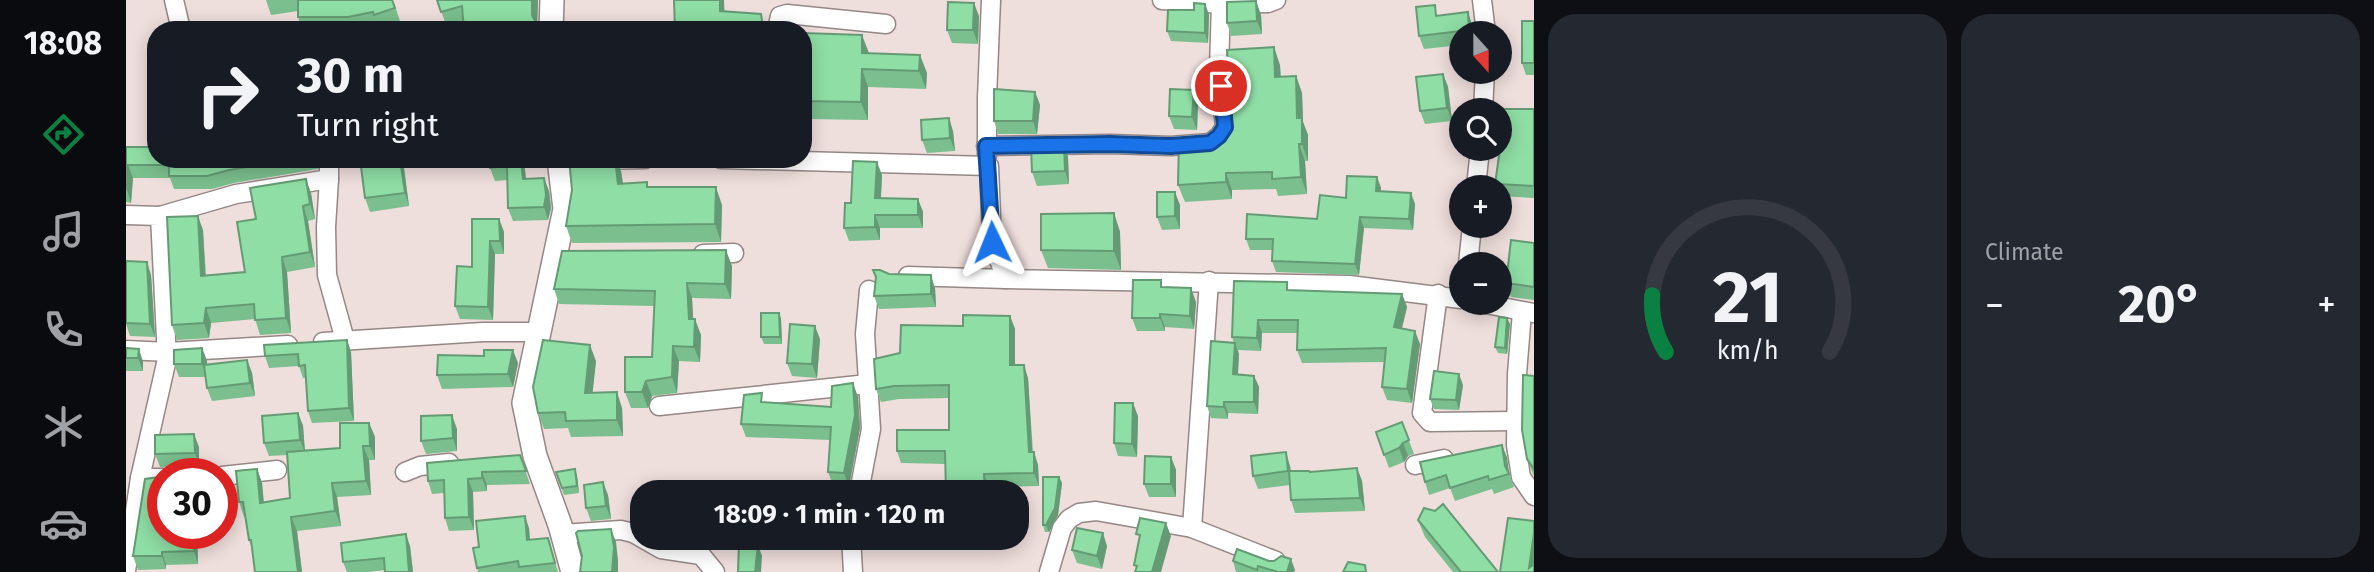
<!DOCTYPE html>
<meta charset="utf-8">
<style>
body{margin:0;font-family:"Fira Sans",sans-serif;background:#242831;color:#f1f3f6;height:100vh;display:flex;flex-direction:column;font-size:26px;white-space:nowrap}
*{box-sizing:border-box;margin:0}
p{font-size:23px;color:#9ea1a6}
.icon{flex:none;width:38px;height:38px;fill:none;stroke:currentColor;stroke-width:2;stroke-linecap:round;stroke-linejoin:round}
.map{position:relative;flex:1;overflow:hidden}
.drawer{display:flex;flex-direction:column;gap:14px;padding:14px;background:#0d0f14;width:840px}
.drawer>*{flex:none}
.guide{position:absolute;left:21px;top:21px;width:665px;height:147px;border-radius:28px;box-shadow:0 4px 18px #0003;background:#171b24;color:#f1f3f6;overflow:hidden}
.needle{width:46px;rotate:159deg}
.fabs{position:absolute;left:1323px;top:21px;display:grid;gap:14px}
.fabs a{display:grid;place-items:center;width:63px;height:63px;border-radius:50%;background:#171b24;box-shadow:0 4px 18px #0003;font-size:35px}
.speed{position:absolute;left:21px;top:458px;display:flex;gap:14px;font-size:35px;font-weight:700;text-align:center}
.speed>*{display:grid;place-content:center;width:91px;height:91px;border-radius:50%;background:#171b24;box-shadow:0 4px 18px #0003;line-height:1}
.speed .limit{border:10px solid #d22;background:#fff;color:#111}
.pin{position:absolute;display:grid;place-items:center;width:60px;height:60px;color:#fff;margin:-30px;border:4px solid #fff;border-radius:50%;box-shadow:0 2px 7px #0007}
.me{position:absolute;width:77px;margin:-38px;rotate:358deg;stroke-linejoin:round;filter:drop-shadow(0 0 5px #0008)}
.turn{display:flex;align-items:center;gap:24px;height:147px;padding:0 35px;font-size:32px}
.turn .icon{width:91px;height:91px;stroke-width:2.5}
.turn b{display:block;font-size:49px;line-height:60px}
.big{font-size:52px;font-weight:700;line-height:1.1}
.drawer .card{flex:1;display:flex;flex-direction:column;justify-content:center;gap:10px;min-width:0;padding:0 24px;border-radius:28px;background:#242831}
.drawer .dial{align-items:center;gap:0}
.dial svg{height:182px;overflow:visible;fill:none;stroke:#363941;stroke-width:7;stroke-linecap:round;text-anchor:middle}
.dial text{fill:#f1f3f6;stroke:none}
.heat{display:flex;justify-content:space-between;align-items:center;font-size:38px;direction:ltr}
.drawer .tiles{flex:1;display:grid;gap:14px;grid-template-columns:repeat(2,1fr)}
.trip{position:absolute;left:504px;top:480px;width:399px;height:70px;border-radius:28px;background:#171b24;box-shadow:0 4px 18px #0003;font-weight:700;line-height:70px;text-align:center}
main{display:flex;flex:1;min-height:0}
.menu{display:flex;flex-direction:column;width:126px;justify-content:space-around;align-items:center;background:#090b0e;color:#9ea1a6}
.menu .icon{width:49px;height:49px}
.menu .active{color:#0b8043}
.menu b{font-size:32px;color:#f1f3f6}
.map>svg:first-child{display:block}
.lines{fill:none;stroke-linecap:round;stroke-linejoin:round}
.minor-casing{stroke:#958785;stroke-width:21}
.tertiary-casing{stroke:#958785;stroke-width:26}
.minor{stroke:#fff;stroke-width:18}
.tertiary{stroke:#fff;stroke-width:23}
.wall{fill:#7bbf8e}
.shaded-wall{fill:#649b74}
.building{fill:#8fdea5;stroke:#649b74;stroke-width:2}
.route-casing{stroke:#114b97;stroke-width:18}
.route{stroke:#1a73e8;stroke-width:12}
</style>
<main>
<nav class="menu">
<b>18:08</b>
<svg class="icon active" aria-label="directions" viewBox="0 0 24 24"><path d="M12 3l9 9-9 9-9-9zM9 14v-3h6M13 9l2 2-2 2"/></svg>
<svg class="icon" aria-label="music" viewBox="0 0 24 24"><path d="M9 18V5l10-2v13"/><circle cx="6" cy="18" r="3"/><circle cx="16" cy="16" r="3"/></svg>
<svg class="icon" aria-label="phone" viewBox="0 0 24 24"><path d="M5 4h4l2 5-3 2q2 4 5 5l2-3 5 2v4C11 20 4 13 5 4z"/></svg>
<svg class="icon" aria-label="climate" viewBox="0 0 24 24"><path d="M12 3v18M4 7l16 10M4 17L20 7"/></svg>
<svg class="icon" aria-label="car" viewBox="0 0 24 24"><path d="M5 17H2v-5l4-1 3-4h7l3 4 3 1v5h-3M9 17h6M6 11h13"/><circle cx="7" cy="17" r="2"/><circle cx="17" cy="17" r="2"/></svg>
</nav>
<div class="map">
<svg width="1408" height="572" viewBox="0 0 1408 572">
<rect width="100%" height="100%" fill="#eededc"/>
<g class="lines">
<defs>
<g id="minor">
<polyline points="48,0 55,30"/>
<polyline points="1036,0 1095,4 1142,3 1150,0"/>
<polyline points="1356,0 1360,33"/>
<polyline points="651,30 654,16 661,14 760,24"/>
<polyline points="1357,110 1359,72"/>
<polyline points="860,146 984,144 1045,146 1084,143 1093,136 1099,127 1093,68 1095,4"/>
<polyline points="861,156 861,98 865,0"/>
<polyline points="595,159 863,166 866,241 880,279 1223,285 1335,299"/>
<polyline points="468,160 519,159"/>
<polyline points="203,179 200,227 201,275 219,340"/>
<polyline points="1350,187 1354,149"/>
<polyline points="0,215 34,216 41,359 14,478 0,571"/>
<polyline points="34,216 110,194 203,179 203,159"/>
<polyline points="577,254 608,253"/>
<polyline points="1342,264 1346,226"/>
<polyline points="782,276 880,279"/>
<polyline points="1312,294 1296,413 1304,422 1390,421"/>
<polyline points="1355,303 1407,313"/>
<polyline points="1396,312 1391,374 1390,445 1395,477 1408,496"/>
<polyline points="197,342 357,332 414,332"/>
<polyline points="0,350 42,352 162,345"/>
<polyline points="533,406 742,384"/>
<polyline points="1289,465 1318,459"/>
<polyline points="279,472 294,466 323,463"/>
<polyline points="96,476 151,470"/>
<polyline points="14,478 37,478"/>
<polyline points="733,492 745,429 739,334 743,290"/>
<polyline points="1066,528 1083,281"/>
<polyline points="436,534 495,530 507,533 535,549 575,555 589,572"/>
<polyline points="725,537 727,572"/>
<polyline points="923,572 936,528 943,519 953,513 970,511 1066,528 1150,561"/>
</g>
<g id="tertiary">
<polyline points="425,30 426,0"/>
<polyline points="433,159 439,209 398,403 409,456 434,525 447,572"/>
</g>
</defs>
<use href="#minor" class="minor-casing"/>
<use href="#tertiary" class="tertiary-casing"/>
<use href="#minor" class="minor"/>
<use href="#tertiary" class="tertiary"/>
</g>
<g class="wall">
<polygon points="140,0 267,0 274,21 253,28 252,25 230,30 176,30 172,17 172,11 145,15"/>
<polygon points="311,0 412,0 411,25 337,22 321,27"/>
<polygon points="1130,1 1135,15 1136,34 1105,36 1101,23"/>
<polygon points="1079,4 1083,15 1082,43 1045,41 1041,31 1068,10"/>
<polygon points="1342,12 1346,25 1347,33 1335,33 1335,45 1298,49 1293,36"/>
<polygon points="853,16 852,44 826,43 821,30"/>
<polygon points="1408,21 1408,75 1400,75 1396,63"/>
<polygon points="677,33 743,53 801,73 800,89 742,87 742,120 682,119 677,107"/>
<polygon points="1154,65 1155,77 1170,76 1176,93 1177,122 1182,135 1182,161 1179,161 1181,194 1152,196 1150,189 1106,190 1106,199 1059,202 1052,185 1079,137 1104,134"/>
<polygon points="1317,74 1322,87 1326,121 1299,124 1294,111"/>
<polygon points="909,92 914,105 911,134 872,134 868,121"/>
<polygon points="1072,103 1071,130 1048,129 1043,116"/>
<polygon points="1408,109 1408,198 1374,196 1374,187 1370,187 1369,184 1373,150 1365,150 1365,149 1374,149 1374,110"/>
<polygon points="827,131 829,151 801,153 796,140"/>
<polygon points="938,144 942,157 943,184 911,186 906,172"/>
<polygon points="0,147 30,159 192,159 192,169 108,183 86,189 48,189 44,178 7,178 5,203 0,202"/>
<polygon points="234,159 277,159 283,206 244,212 239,198"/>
<polygon points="398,159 400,179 423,191 425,208 422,220 387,221 382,208 381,180 369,181 364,168"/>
<polygon points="443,159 491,159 495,171 497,183 521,182 522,187 596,205 595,242 446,243 440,226 446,190"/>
<polygon points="756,175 755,198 792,199 797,212 797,228 754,228 754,240 723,241 718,228 725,203"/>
<polygon points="1251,177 1255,188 1255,191 1289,204 1287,230 1238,228 1233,275 1150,272 1146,261 1147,250 1124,250 1120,239 1191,219"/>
<polygon points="185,193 189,219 182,221 189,267 161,272 165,333 134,335 129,319 85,323 83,338 51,340 46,325 77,230 80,275 119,272 130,219"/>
<polygon points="1054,205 1054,229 1036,230 1031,217"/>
<polygon points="988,213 994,232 995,270 922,268 915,250"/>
<polygon points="373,219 378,232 378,254 369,254 367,320 334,319 329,306 346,267"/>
<polygon points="1408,243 1408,300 1385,297 1380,283"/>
<polygon points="0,261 25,275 29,337 4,336 0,324"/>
<polygon points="606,266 605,299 566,298 567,319 575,335 574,362 553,361 551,393 526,396 522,408 505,408 499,392 526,357 528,306 433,304 428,289"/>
<polygon points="763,274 809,288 810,307 753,309 748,296"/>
<polygon points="1038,287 1070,302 1068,329 1039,327 1039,331 1011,331 1006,318"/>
<polygon points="1164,290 1276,294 1281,307 1276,328 1294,344 1286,403 1261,400 1256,387 1258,362 1176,363 1171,350 1171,333 1136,333 1135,351 1112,350 1113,354 1112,375 1128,376 1133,387 1132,414 1102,413 1102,419 1085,418 1081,406 1108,343 1106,337"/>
<polygon points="653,313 655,319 656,344 638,344 635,337"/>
<polygon points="884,316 889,329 889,365 902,378 907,452 908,452 912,465 913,486 863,487 820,464 775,463 771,451 823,430 823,398 773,399 755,402 750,389 774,353 837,326"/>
<polygon points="1384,324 1381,354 1372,353 1369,347"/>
<polygon points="694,339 691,378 666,376 661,363"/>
<polygon points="221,340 225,352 228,421 186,423 182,411 180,378 177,378 173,366 143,368 139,356"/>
<polygon points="0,348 17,362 17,371 0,371"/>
<polygon points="76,348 81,361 81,365 121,360 126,373 129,396 86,401 81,388 80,377 53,377 48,364"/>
<polygon points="470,361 466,392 496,408 497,436 445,437 442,428 418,429 412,413"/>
<polygon points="392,363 387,387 316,389 311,375"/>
<polygon points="1408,376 1408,476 1401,459"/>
<polygon points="1337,385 1333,410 1308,409 1304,399"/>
<polygon points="732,397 734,428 723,486 707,485 702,472 705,440 620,437 615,424 640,402 705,407"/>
<polygon points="172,413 177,426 179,451 214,448 243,423 249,437 249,460 243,460 245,495 211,497 215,526 171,531 176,572 129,572 126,549 123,540 120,517 118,517 113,502 131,469 136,483 138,503 164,498 161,455 143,456 138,443"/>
<polygon points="1012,416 1011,457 992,456 988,443"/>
<polygon points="1276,422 1288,454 1282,456 1278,462 1263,468 1250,432"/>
<polygon points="331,429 331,451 300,454 295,441"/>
<polygon points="1376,445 1381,458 1383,473 1388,487 1368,494 1366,489 1329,501 1324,488 1303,495 1299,482"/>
<polygon points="73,447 73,466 34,467 29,454"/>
<polygon points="394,455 404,484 361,485 361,491 347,492 348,530 323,531 319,518 318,493 306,494 302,481"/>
<polygon points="1045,457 1050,470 1050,497 1023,497 1018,484"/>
<polygon points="1164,466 1165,471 1184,472 1231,468 1236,481 1239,511 1169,513 1165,500 1164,485 1132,489 1127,476"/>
<polygon points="449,469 451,476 453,493 438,495 430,472"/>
<polygon points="34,477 37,486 37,534 71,534 72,564 40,565 40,569 12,570 7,556"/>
<polygon points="933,477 936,483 932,515 923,532 919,532 917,525"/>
<polygon points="482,495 485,519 465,521 460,508"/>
<polygon points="1292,520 1372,572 1327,572 1299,537"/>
<polygon points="403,528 404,540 422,538 432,572 352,572 351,568 353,547"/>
<polygon points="537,537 549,537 549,540 539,538"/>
<polygon points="284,546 287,572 259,572 259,570 243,572 221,572 217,562"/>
<polygon points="981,546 976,569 951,563 946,550"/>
<polygon points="1107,561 1143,561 1169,570 1168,572 1110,572"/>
</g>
<g class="shaded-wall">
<polygon points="406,0 412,0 411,30 406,15"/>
<polygon points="594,0 598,0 599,24 594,11"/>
<polygon points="1130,1 1135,15 1136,34 1131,21"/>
<polygon points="848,3 853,16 852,44 847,30"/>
<polygon points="1079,4 1083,15 1082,43 1079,33"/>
<polygon points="1342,12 1346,25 1347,33 1344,33 1343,30"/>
<polygon points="736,35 743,53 743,71 736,53"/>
<polygon points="1148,47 1154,65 1155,94 1149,77"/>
<polygon points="794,55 801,73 800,89 793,71"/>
<polygon points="736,69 742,87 742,120 735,102"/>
<polygon points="1317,74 1322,87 1326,121 1321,108"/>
<polygon points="1170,76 1176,93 1177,122 1182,135 1182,161 1176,144 1171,118"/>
<polygon points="1068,90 1072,103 1071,130 1066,117"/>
<polygon points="909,92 914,105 911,134 907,121"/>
<polygon points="823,118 827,131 829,151 824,138"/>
<polygon points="938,144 942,157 943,184 939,171"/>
<polygon points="1173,144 1179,161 1181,194 1175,177"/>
<polygon points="188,159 192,159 192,169"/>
<polygon points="274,159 277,159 277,162 283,206 279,193"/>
<polygon points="395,159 398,159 401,192 397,179"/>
<polygon points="489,159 491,159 495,171 499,201 492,184"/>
<polygon points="751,162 756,175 754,211 749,198"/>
<polygon points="2,165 7,178 5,203 1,190"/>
<polygon points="1100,173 1106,190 1106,199 1100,182"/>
<polygon points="1251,177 1255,188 1254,202 1250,191"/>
<polygon points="418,178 423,191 425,208 422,220 418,207"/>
<polygon points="180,179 185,193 189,219 184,204"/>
<polygon points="590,187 596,205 595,242 589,224"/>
<polygon points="1049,192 1054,205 1054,229 1049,216"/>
<polygon points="1285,193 1289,204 1287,230 1283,219"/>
<polygon points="792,199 797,212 797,228 792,215"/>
<polygon points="177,206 182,221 189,267 184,252"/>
<polygon points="988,213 994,232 995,270 988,251"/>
<polygon points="749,215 754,228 754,240 749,227"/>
<polygon points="72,216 77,230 80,290 75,276"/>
<polygon points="1234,217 1238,228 1233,275 1229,264"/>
<polygon points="373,219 378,232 378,254 374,241"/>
<polygon points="364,241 369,254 367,320 362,307"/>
<polygon points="600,250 606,266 605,299 599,284"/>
<polygon points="156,257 161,272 165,333 160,318"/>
<polygon points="21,262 25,275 29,337 24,324"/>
<polygon points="805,275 809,288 810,307 805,294"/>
<polygon points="561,283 566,298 568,334 563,319"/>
<polygon points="1065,288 1070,302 1068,329 1064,316"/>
<polygon points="1276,294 1281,307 1273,340 1268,327"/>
<polygon points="80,308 85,323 83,338 78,323"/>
<polygon points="653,313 655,319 656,344 654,337"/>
<polygon points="1034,314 1039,327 1039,331 1034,318"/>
<polygon points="884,316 889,329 889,378 884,365"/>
<polygon points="1381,318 1384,324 1381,354 1379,348"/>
<polygon points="569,319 575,335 574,362 568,347"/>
<polygon points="1132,320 1136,333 1135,351 1131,338"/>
<polygon points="689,326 694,339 691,378 686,364"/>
<polygon points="1289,331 1294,344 1286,403 1281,389"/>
<polygon points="221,340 225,352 228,421 223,408"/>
<polygon points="1109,343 1113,354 1111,386 1107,374"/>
<polygon points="464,345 470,361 465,408 459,393"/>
<polygon points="547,346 553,361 551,393 546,377"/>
<polygon points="76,348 81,361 81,377 76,364"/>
<polygon points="13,349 17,362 17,371 12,358"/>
<polygon points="387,350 392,363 387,387 382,374"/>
<polygon points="121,360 126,373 129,396 124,383"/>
<polygon points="898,365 902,378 907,465 903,452"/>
<polygon points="1333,374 1337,385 1333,410 1330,400"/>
<polygon points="1128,376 1133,387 1132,414 1128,402"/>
<polygon points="520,381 526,396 522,408 516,392"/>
<polygon points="727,383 732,397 734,428 723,486 718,473"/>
<polygon points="491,392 496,408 497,436 491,420"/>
<polygon points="1098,402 1102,413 1102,419 1098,407"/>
<polygon points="1007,403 1012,416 1011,457 1006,444"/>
<polygon points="172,413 177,426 179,453 174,440"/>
<polygon points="326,415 331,429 331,451 327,438"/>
<polygon points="243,423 249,437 249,460 244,446"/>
<polygon points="68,434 73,447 73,466 69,453"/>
<polygon points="1277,443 1282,456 1278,462 1273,448"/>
<polygon points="1376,445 1381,458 1383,474 1379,466"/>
<polygon points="237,446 243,460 245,495 240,481"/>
<polygon points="908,452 912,465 913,486 908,473"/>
<polygon points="1160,452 1164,466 1166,484 1162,471"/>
<polygon points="1045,457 1050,470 1050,497 1045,484"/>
<polygon points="1231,468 1236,481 1239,511 1234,498"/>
<polygon points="131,469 136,483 139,518 134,503"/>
<polygon points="449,469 451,476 453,493 451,486"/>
<polygon points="356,472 361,485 361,491 356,478"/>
<polygon points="858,474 863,487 863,492 859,492"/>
<polygon points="34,477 37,486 37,517 36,514"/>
<polygon points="933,477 936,483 932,515 923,532 920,525"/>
<polygon points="342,479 347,492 348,530 343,517"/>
<polygon points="477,482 482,495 485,519 480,506"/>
<polygon points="206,483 211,497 215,526 209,511"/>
<polygon points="399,516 403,528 405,552 401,540"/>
<polygon points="165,517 171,531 176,572 172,572"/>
<polygon points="1040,523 1045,536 1035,572 1026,572"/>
<polygon points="485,529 490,542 492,560 492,572 486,572"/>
<polygon points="977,533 981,546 976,569 971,556"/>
<polygon points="1408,533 1408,569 1403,568"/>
<polygon points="67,534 71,534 72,564 68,551"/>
<polygon points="280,534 284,546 287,572 283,572"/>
<polygon points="632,545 636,556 635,572 629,572"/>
<polygon points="36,552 40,565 40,569 36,556"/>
<polygon points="1165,559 1169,570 1168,572 1161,572"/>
</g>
<g class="building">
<polygon points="172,0 266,0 269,8 248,15 247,12 222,17 172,17"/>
<polygon points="311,0 406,0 406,15 412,27 412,30 338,30 336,6 315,12"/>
<polygon points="548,0 594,0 594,11 635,14 636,21 641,27 641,30 549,30"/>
<polygon points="1130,1 1131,21 1101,23 1101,2"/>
<polygon points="822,2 848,3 847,30 821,30"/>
<polygon points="1068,3 1079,4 1079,33 1041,31 1042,10 1068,10"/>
<polygon points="1309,5 1310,16 1342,12 1343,30 1293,36 1290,7"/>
<rect x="1396" y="21" width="12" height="42"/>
<polygon points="677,33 736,35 736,53 794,55 793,71 736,69 735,102 677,101"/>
<polygon points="1148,47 1149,77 1170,76 1171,118 1176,118 1176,144 1173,144 1175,177 1146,179 1146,172 1100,173 1100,182 1052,185 1053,139 1079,137 1086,134 1104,134 1101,50"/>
<polygon points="1317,74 1321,108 1294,111 1290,77"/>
<polygon points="868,89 909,92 907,121 868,121"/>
<polygon points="1044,89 1068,90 1066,117 1043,116"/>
<polygon points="1357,109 1408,109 1408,186 1369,184 1374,149 1374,110 1357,110"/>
<polygon points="823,118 824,138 796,140 795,120"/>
<polygon points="938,144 939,171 906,172 905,145"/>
<polygon points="0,147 30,147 30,159 168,159 103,170 81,176 43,176 43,165 2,165 0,190"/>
<polygon points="234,159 274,159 279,193 239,198"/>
<polygon points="363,159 395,159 397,179 418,178 420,195 418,207 382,208 381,166 364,168"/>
<polygon points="443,159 489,159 492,184 521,182 521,187 590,187 589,224 440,226 446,190"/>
<polygon points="727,161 751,162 749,198 792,199 792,215 749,215 749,227 718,228 719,203 725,203"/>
<polygon points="1221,176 1251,177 1250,191 1285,193 1283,219 1234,217 1229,264 1146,261 1147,239 1120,239 1121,214 1191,219 1194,195 1220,198"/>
<polygon points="180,179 184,204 177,206 184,252 156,257 160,318 129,320 128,304 80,308 78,323 46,325 41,217 72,216 75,276 119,272 111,222 130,219 124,188"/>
<polygon points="1031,192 1049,192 1049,216 1031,217"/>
<polygon points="988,213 988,251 915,250 915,214"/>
<polygon points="346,219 373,219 374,241 364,241 362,307 329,306 331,266 346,267"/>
<polygon points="1385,240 1408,243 1408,287 1380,283"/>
<polygon points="600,250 599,284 561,283 563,319 569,319 568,347 547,346 546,377 520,381 516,392 499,392 499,357 526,357 529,291 428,289 436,251"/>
<polygon points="0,261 21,262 24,324 0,323"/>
<polygon points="747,270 754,270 763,274 805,275 805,294 748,296 750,277"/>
<polygon points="1007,280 1035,280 1035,287 1065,288 1064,316 1034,314 1034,318 1006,318"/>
<polygon points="1108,281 1161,282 1161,290 1276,294 1268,327 1289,331 1281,389 1256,387 1260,348 1171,350 1172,320 1132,320 1131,338 1106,337"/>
<polygon points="635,313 653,313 654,337 635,337"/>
<polygon points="837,315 884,316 884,365 898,365 903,452 908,452 908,473 858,474 859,492 820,492 819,451 771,451 771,430 823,430 823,385 768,386 750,389 748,359 774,353 775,325 837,326"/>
<polygon points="1373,317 1381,318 1379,348 1369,347"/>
<polygon points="664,324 689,326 686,364 661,363"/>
<polygon points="221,340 223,408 182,411 179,365 173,366 172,354 139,356 138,345"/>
<polygon points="417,340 464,345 459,393 491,392 491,420 440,421 439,412 412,413 407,387"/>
<polygon points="1085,341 1109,343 1107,374 1128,376 1128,402 1098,402 1098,407 1081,406"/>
<polygon points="0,348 13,349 12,358 0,358"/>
<polygon points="76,348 76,364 48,364 48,350"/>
<polygon points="358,350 387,350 382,374 311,375 312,355 358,356"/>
<polygon points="121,360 124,383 81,388 78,365"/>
<polygon points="1308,371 1333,374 1330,400 1304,399"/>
<polygon points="1397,375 1408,376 1408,469 1401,459 1396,430"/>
<polygon points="727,383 729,415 718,473 702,472 705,427 615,424 618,395 636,393 635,402 705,407 706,386"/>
<polygon points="989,403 1007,403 1006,444 988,443"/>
<polygon points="172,413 174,440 138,443 136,416"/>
<polygon points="326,415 327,438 295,441 295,416"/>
<polygon points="1276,422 1283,440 1277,443 1273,448 1258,455 1250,432"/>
<polygon points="214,423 243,423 244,446 237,446 240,481 206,483 209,511 165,517 172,572 129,572 125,540 123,540 117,502 113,502 110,471 131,469 134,503 164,498 161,452 214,448"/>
<polygon points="68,434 69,453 29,454 29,435"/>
<polygon points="1376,445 1379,466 1383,474 1363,480 1362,476 1324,488 1320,475 1299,482 1294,462"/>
<polygon points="1160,452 1162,471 1127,476 1125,456"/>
<polygon points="394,455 400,471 356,472 356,478 342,479 343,517 319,518 318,480 302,481 301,463"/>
<polygon points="1019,456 1045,457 1045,484 1018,484"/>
<polygon points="1231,468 1234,498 1165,500 1163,471 1183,471 1184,472"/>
<polygon points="449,469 451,486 436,488 430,472"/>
<polygon points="34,477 36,514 37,514 37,534 67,534 68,551 36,552 36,556 7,556 19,479"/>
<polygon points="917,477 933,477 929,508 920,525 917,525"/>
<polygon points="477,482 480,506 460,508 458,485"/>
<polygon points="553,487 590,490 590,492 553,492"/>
<polygon points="1317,504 1372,572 1335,572 1292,520 1298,508 1309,511"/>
<polygon points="399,516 401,540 422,538 429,563 393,567 392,561 351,568 347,548 353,547 350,521"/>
<polygon points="1014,518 1040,523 1026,572 1009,572 1011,566 1008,565 1014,535 1010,534"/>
<polygon points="1382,518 1408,521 1408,533 1403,568 1408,564 1408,572 1374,572"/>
<polygon points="951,528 977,533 971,556 946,550"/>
<polygon points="485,529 488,547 486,572 454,572 456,556 450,533 452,531"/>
<polygon points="280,534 283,572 259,572 258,558 217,562 215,543"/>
<polygon points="613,543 632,545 629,572 612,572"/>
<polygon points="1111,549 1143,561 1148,561 1155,556 1165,559 1161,572 1152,572 1132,566 1131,570 1107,561"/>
<polygon points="1222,562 1239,565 1240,572 1217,572"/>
</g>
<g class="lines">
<defs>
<polyline id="route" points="866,242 860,146 984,144 1045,146 1084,143 1093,136 1099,127 1095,86"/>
</defs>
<use href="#route" class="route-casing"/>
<use href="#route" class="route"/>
</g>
</svg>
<div class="fabs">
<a><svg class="needle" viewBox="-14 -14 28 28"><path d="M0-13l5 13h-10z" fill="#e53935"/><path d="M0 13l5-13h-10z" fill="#9ea1a6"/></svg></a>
<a><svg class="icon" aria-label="search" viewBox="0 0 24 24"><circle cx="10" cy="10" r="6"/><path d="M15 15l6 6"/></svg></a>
<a>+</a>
<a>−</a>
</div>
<div class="speed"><div class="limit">30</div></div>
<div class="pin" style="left:1095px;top:86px;background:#d93025"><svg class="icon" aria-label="arrive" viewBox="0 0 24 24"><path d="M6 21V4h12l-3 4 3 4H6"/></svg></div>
<svg class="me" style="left:866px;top:242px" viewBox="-20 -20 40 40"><path d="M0-17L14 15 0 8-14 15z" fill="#1a73e8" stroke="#fff" stroke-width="4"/></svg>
<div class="trip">18:09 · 1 min · 120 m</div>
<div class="guide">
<div class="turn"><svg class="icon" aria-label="right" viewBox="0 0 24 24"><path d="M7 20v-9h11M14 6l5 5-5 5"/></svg><div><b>30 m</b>Turn right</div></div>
</div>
</div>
<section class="drawer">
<div class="tiles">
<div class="card dial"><svg viewBox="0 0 100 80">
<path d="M14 69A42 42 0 1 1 86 69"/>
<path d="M14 69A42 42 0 0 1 8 44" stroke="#0b8043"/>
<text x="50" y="56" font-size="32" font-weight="700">21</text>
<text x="50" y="72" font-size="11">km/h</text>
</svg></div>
<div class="card"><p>Climate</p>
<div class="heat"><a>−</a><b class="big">20°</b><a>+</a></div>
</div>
</div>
</section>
</main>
